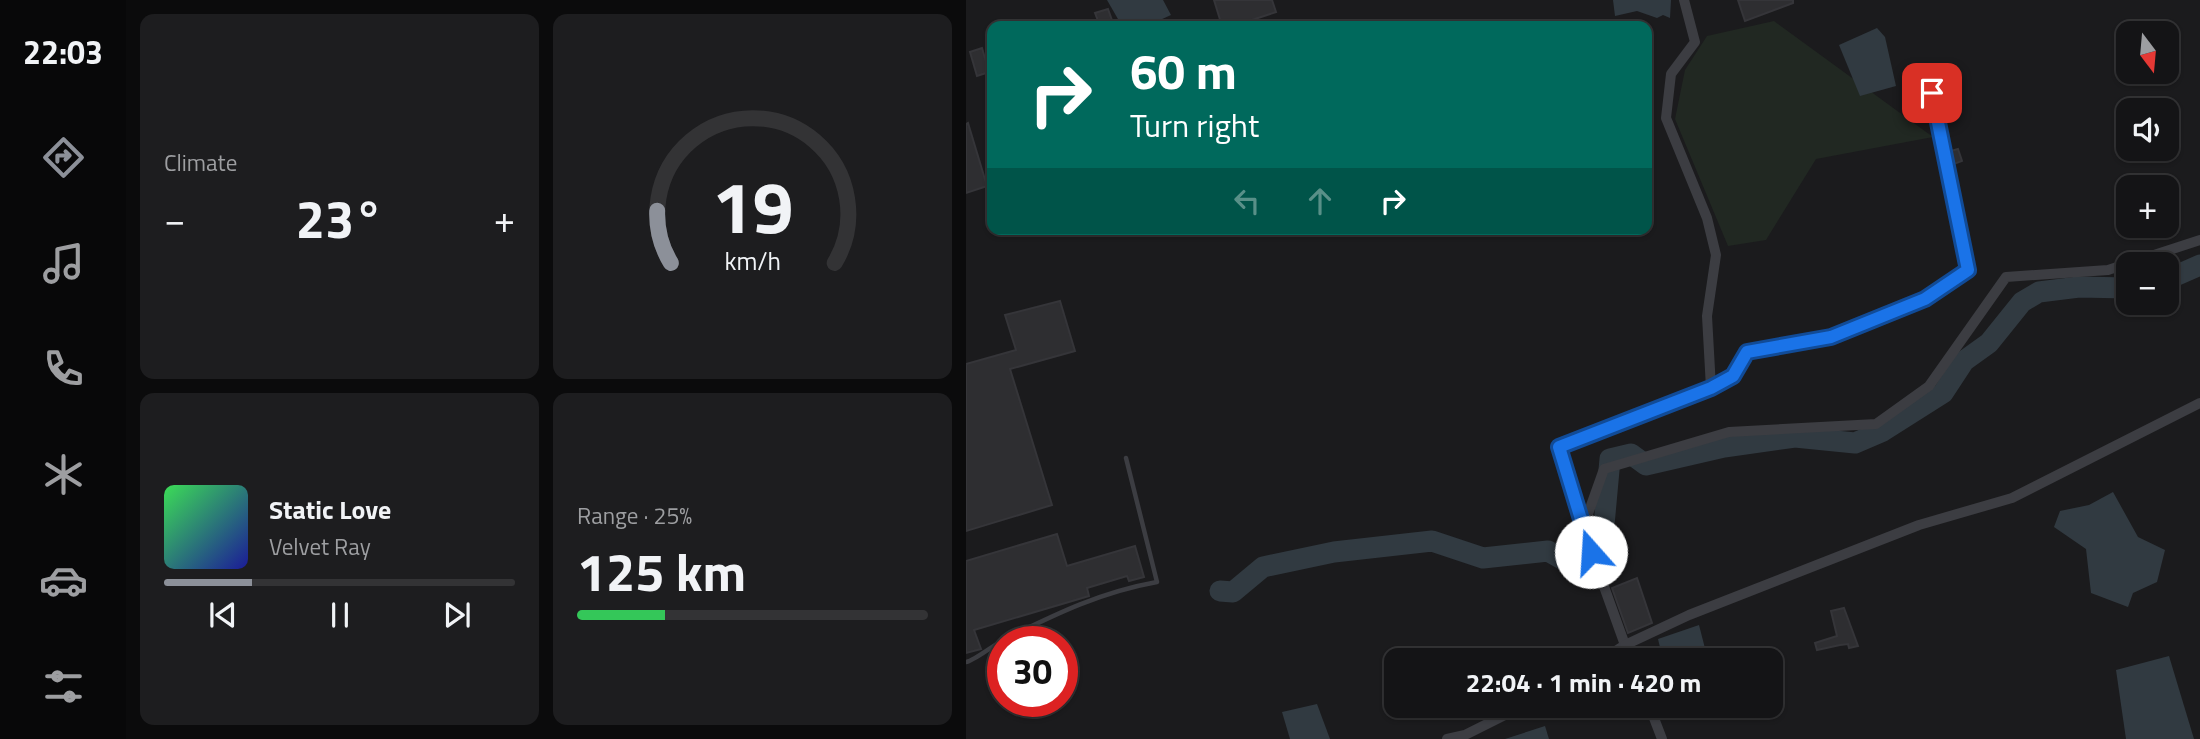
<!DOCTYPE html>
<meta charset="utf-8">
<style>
body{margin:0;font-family:"Titillium Web",sans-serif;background:#1d1d1f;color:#f1f3f6;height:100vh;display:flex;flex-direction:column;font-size:26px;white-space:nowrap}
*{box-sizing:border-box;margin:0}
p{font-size:23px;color:#9d9ea1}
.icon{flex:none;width:38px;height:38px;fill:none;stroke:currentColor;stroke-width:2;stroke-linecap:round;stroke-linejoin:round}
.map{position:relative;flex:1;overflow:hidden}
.drawer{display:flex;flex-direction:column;gap:14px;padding:14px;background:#0b0b0c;width:840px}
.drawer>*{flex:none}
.guide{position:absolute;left:21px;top:21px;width:665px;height:214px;border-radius:14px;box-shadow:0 2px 5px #0004,0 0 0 2px #333335;background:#00695c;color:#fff;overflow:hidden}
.needle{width:46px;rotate:164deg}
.fabs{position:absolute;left:1150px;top:21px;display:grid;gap:14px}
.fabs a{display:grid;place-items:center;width:63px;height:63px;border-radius:14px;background:#141416;box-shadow:0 2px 5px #0004,0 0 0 2px #333335;font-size:35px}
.speed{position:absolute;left:21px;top:626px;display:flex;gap:14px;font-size:35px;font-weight:700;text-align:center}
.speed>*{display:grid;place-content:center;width:91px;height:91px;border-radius:50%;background:#141416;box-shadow:0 2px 5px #0004,0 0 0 2px #333335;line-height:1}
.speed .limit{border:10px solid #d22;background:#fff;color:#111}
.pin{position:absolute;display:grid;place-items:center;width:60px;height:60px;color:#fff;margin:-30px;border-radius:14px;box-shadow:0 4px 10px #0006}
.me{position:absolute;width:77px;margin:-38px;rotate:341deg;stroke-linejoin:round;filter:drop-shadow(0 0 5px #0008)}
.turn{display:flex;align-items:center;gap:24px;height:147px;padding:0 28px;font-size:32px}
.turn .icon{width:91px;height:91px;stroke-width:2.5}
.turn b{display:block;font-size:49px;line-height:60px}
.lanes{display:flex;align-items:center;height:66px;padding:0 28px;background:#0003;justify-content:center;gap:35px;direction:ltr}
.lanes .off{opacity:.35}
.big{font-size:52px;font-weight:700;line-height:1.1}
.drawer .tile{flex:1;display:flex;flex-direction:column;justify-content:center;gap:10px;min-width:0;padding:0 24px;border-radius:14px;background:#1d1d1f}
.drawer .dial{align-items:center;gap:0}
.dial svg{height:182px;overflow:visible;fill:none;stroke:#333335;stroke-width:7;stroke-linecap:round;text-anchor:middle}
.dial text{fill:#f1f3f6;stroke:none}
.song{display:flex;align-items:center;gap:21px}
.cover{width:84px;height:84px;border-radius:10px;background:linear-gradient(135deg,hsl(130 70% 55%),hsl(240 70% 35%))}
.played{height:7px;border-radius:4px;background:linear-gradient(90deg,#8c9099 25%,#333335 25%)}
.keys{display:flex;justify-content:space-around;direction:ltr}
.heat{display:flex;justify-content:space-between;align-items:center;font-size:38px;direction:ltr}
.charge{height:10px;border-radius:5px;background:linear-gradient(90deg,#34c759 25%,#333335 0)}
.drawer .tiles{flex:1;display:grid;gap:14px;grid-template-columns:repeat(2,1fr)}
.trip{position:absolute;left:418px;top:648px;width:399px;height:70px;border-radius:14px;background:#141416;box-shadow:0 2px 5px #0004,0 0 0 2px #333335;font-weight:700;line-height:70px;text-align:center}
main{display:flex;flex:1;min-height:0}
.tab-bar{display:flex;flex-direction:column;width:126px;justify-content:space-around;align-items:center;background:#080809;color:#9d9ea1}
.tab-bar .icon{width:49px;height:49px}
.tab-bar .selected{color:#8c9099}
.tab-bar b{font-size:32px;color:#f1f3f6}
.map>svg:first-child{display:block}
.green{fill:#212822}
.water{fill:#313a41}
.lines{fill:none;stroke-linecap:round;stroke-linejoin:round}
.river{stroke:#313a41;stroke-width:21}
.building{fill:#2e2e31;stroke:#353539;stroke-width:2}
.lane{stroke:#3c3d42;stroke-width:4.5}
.street{stroke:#3c3d42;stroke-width:10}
.route-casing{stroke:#114b97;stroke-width:18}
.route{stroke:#1a73e8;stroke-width:12}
</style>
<main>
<nav class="tab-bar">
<b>22:03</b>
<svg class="icon selected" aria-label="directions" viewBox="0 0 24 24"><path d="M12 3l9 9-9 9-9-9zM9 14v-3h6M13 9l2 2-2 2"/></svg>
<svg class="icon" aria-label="music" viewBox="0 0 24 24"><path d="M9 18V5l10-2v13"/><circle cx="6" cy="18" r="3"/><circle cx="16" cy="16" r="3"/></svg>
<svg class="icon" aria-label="phone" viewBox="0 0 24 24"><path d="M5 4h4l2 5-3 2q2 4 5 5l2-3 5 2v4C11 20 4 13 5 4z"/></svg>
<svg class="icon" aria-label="climate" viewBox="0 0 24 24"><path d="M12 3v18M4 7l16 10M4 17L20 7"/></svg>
<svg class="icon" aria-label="car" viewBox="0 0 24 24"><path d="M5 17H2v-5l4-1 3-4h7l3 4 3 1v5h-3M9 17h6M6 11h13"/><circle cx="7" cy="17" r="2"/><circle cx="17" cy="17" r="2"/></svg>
<svg class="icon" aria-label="filters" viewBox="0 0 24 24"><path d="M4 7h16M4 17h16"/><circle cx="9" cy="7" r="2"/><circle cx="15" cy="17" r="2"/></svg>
</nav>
<section class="drawer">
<div class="tiles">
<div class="tile"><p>Climate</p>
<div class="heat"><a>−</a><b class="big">23°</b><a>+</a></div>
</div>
<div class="tile dial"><svg viewBox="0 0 100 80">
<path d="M14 69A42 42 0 1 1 86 69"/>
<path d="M14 69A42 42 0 0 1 8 46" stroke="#8c9099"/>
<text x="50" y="56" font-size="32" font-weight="700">19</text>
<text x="50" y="72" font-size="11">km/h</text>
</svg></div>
<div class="tile">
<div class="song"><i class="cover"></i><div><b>Static Love</b><p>Velvet Ray</p></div></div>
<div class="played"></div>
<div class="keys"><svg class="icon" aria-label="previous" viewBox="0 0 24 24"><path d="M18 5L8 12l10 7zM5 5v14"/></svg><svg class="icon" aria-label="pause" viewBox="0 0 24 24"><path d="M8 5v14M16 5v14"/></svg><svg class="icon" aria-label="next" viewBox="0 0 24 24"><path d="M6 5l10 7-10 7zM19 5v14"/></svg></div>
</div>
<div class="tile"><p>Range · 25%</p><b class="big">125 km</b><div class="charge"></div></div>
</div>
</section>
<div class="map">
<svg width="1234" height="739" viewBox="0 0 1234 739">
<rect width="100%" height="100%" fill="#1b1b1d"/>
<polygon class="green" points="808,21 967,137 850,159 800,240 762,246 709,119 719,70 741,36"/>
<g class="water">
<polygon points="141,0 197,0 205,15 181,26 156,26"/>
<polygon points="647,0 705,0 704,18 697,15 691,18 671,11 649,16"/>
<polygon points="911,28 919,37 930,86 894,96 873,45"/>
<polygon points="1147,492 1172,537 1199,550 1191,582 1167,593 1162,607 1125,593 1120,549 1088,527 1094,511 1123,505"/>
<polygon points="733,625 742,660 697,660 692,639"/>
<polygon points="1203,656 1228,739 1160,739 1150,670"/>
<polygon points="351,704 364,739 324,739 316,712"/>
<polygon points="579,726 583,739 539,739"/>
</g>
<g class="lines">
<g class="river">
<polyline points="1200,280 1234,265"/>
<polyline points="254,591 267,592 297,567 368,552 466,541 517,558 582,551 614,569 638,525 644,459 665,454 680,465 758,447 829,437 889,443 917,431 977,393 998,361 1023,343 1056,302 1073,292 1113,287 1162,288"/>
</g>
</g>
<g class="building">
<polygon points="248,0 306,0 310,12 277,23 278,26 256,26"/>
<polygon points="772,0 827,0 827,3 779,21"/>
<polygon points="142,9 148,26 134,26 129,13"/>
<polygon points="16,48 23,72 11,76 4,52"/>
<polygon points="2,123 21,186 0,193 0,124"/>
<polygon points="992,149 996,161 988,164 985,151"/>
<polygon points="94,301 109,351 44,369 86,505 0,531 0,364 50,350 39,315"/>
<polygon points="91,534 101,566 169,546 178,577 163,581 161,576 121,588 123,596 8,630 15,649 0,653 0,561"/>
<polygon points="671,578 686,623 662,633 646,588"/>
<polygon points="878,608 892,646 883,648 882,644 874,645 851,650 849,643 871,636 865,611"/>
</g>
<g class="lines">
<path class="lane" d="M 0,662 C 8,661 30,643 41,638 C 92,613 135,592 191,582 L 160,458"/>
<g class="street">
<polyline points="745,388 767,376 781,352 865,337 959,299 1002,270 966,93"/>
<polyline points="617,528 638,469 763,432 910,424 963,386 1040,277 1142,270 1234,240"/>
<polyline points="636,660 659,645 617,528 593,447 745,388 741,316 750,255 741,218 700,118 705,74 729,42 718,0"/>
<polyline points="665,660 659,645 723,615 953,525 1046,498 1234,403"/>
<polyline points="683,705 696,739"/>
<polyline points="481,739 499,735 559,705"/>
</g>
</g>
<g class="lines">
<defs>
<polyline id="route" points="625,552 593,447 745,388 767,376 781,352 865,337 959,299 1002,270 966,93"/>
</defs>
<use href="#route" class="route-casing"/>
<use href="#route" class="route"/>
</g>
</svg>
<div class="fabs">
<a><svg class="needle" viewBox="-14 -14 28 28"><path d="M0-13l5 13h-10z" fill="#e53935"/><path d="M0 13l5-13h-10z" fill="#9d9ea1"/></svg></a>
<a><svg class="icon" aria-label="sound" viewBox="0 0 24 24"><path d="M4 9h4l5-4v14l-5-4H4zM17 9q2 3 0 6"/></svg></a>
<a>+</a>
<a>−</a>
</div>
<div class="speed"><div class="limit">30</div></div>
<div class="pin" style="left:966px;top:93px;background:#d93025"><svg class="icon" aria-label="arrive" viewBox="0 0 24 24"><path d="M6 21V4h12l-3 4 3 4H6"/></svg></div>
<svg class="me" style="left:625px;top:552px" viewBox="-20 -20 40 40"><circle r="19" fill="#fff"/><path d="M0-13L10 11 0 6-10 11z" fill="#1a73e8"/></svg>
<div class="trip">22:04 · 1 min · 420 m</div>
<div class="guide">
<div class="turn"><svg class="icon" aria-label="right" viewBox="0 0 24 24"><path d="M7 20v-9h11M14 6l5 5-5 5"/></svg><div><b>60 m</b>Turn right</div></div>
<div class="lanes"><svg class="icon off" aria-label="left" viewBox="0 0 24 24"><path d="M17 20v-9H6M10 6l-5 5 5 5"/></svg><svg class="icon off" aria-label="ahead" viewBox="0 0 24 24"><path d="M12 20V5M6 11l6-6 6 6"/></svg><svg class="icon" aria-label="right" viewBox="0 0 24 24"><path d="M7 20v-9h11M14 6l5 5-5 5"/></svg></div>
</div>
</div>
</main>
